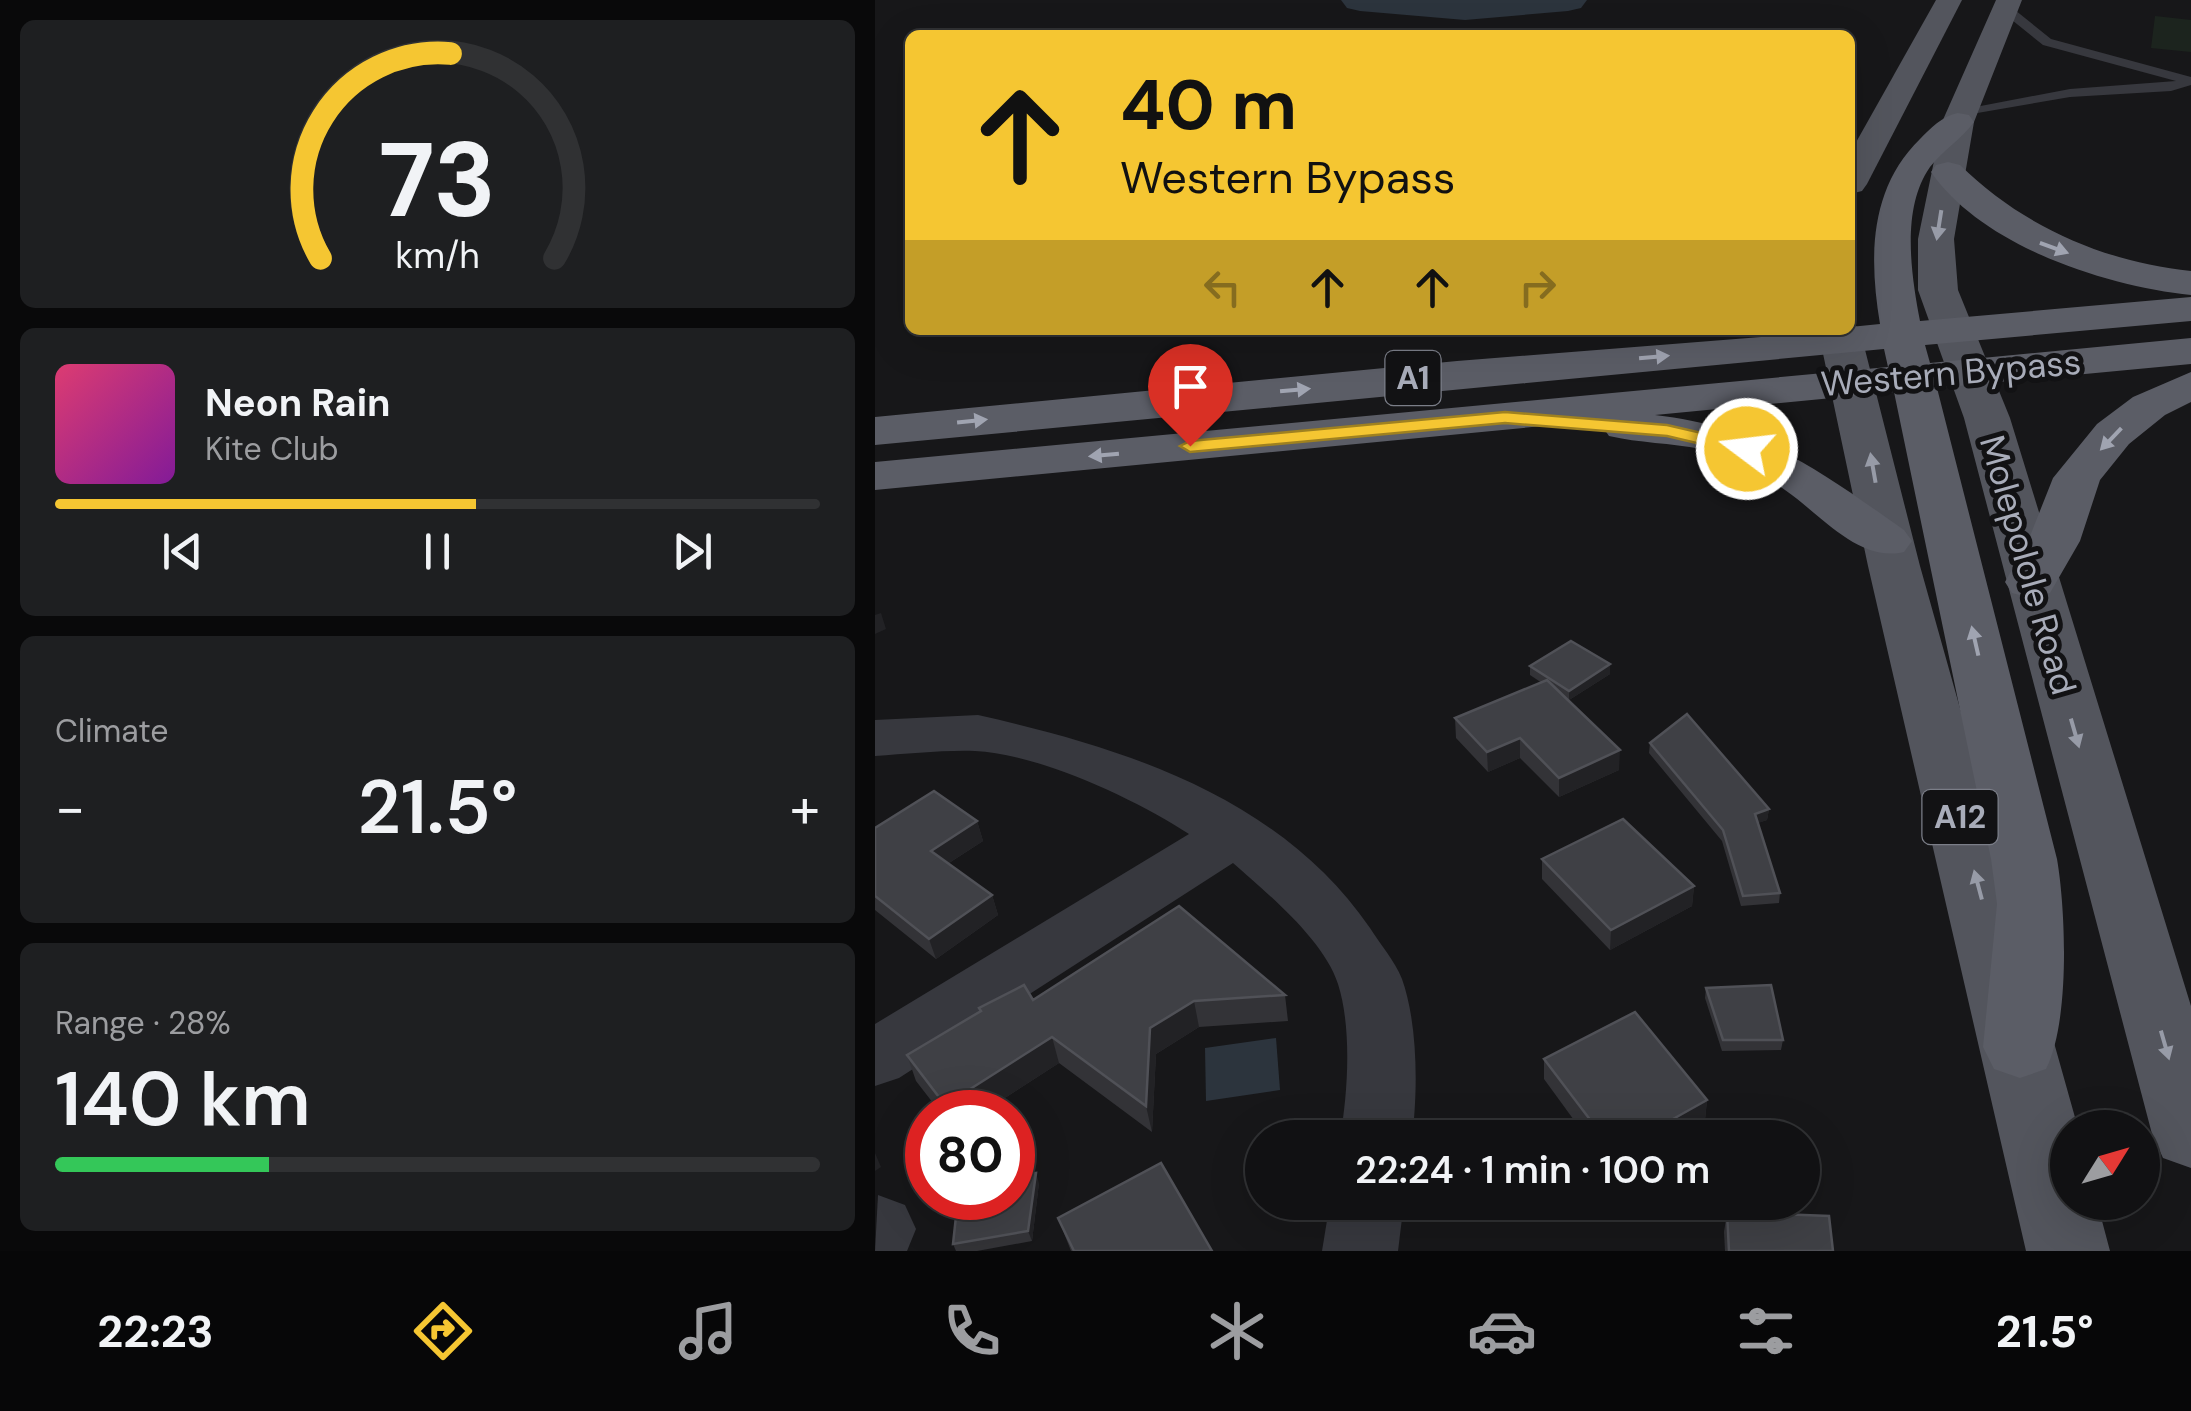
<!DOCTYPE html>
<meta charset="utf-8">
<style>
body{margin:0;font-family:"DM Sans",sans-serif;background:#1e1f21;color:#f1f3f6;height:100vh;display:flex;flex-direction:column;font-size:38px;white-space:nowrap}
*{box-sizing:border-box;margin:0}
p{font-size:32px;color:#9c9da0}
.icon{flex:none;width:55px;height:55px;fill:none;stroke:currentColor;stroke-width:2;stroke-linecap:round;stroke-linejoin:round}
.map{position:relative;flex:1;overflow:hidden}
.drawer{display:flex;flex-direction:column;gap:20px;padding:20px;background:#09090a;width:875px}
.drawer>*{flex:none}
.guide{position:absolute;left:30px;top:30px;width:950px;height:305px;border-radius:15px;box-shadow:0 10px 40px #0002,0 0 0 2px #303133;background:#f5c632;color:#111;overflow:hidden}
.needle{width:65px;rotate:53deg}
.controls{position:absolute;left:1175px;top:1110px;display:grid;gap:20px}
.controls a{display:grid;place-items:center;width:110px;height:110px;border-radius:50%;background:#111113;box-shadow:0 10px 40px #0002,0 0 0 2px #303133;font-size:50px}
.speed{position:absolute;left:30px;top:1090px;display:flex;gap:20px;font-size:50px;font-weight:700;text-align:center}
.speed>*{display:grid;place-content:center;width:130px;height:130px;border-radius:50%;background:#111113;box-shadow:0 10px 40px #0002,0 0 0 2px #303133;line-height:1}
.speed .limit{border:15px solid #d22;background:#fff;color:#111}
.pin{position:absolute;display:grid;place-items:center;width:85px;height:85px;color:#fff;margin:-102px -42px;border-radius:50% 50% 50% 0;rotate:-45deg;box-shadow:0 0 10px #0007}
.pin .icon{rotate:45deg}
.me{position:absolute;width:110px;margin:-55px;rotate:285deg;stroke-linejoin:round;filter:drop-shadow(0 0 8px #0008)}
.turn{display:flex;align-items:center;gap:35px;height:210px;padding:0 50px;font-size:45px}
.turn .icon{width:130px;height:130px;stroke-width:2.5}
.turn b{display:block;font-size:70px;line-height:85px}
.lanes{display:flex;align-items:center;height:95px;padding:0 50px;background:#0003;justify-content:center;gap:50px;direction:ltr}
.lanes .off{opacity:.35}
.big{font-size:75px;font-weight:600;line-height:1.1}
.drawer .tile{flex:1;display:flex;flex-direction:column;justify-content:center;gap:15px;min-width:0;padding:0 35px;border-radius:15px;background:#1e1f21}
.drawer .dial{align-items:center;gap:0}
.dial svg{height:260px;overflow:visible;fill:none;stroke:#303133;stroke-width:7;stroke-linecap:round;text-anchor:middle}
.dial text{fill:#f1f3f6;stroke:none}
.song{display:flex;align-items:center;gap:30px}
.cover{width:120px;height:120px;border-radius:15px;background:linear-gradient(135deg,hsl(340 70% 55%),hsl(290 70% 35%))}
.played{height:10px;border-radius:5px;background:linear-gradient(90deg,#f5c632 55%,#303133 55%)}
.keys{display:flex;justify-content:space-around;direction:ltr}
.heat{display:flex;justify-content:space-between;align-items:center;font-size:55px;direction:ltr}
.charge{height:15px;border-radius:8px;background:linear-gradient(90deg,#34c759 28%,#303133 0)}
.trip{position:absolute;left:370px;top:1120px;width:575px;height:100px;border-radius:50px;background:#111113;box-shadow:0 10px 40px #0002,0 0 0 2px #303133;font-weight:600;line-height:100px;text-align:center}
.menu{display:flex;height:160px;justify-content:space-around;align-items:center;background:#070708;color:#9c9da0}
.menu .icon{width:70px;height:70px}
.menu .active{color:#f5c632}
.menu b{font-size:45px;color:#f1f3f6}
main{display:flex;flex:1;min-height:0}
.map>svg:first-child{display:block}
.green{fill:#1c241e}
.water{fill:#2c343d}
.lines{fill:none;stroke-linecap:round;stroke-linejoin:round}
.river{fill:#2c343d;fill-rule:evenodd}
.service{fill:#37383e;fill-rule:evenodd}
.minor{fill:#37383e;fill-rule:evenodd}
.primary{fill:#53555d;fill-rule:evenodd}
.trunk{fill:#5b5d66;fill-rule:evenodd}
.wall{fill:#333337}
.shaded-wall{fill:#222225}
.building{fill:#3f4045;stroke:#505157;stroke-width:2.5}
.oneway{fill:#979ba7}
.oneway2{fill:#a0a4b1}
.route{fill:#f5c632;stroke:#9f8120;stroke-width:2.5}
.labels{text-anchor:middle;stroke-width:10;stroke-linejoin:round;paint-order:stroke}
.shield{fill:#121214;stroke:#7b7e88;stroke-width:2.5}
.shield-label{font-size:32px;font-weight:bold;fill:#a8acb9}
.street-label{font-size:35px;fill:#a8acb9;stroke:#121214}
</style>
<main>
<section class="drawer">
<div class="tile dial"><svg viewBox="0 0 100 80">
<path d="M14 69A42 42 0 1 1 86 69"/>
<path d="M14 69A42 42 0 0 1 54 6" stroke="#f5c632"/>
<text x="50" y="56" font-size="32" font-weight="700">73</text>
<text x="50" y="72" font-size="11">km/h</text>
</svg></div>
<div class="tile">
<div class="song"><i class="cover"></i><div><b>Neon Rain</b><p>Kite Club</p></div></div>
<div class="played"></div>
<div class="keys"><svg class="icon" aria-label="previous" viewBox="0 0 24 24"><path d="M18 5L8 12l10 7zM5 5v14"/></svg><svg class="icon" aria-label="pause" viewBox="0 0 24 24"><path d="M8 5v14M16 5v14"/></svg><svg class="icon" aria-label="next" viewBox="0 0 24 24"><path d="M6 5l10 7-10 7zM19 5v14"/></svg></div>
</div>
<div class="tile"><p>Climate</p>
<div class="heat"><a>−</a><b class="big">21.5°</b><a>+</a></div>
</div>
<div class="tile"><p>Range · 28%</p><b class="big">140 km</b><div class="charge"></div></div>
</section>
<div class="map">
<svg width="1316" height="1251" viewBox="0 0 1316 1251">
<rect width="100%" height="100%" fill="#171719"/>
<polygon class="green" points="1280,16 1316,20 1316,52 1276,48"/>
<polygon class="water" points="401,1038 405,1090 331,1101 330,1048"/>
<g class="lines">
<polygon class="river" points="466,0 712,0 706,8 693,11 590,20 485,11 472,8"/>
<polygon class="service" points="1127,6 1135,6 1176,39 1316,77 1316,85 1296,91 1195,97 1085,116 1085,110 1090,109 1195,89 1301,81 1168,45 1127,12"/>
<g class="minor">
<path d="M 103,715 C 250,748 405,797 495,928 C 505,944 520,961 527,979 C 543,1024 543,1091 537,1138 L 465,1138 C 473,1093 477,1028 463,984 C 449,940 392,893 358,863 L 24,1078 L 0,1086 L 0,1024 L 314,834 C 260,799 165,754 100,751 C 67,750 33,754 0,756 L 0,720 Z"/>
<polygon points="3,1195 30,1205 41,1229 32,1251 0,1251"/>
<polygon points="455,1202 529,1202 523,1251 447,1251"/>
</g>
<g class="primary">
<polygon points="1061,0 1087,0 992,184 987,191 975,194 975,153"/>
<polygon points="1121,0 1147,0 1099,122 1079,239 1083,290 1135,418 1316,1006 1316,1168 1288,1158 1277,1134 1089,418 1043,290 1043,239 1067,122"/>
<polygon points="975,320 985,330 1045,566 1203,1128 1192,1128 1192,1202 1222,1202 1235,1251 1151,1251 993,566 943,330 975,330"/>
</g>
<g class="trunk">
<path d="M 1083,113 L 1094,115 L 1099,122 C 1087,139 1068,150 1055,167 C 1026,208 1036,274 1045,321 L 1316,297 L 1316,321 L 1050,345 L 1055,363 L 1316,338 L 1316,364 L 1062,388 L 1182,859 C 1191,911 1195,1022 1171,1069 L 1145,1078 L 1119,1069 L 1108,1047 L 1122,904 L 1116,859 L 1019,392 L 780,415 C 890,428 942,469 1029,530 L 1037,541 L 1029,552 C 984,563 945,514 910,490 C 885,473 856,456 826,449 C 796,443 764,443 734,436 L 727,426 L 731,420 L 0,490 L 0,462 L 1013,367 L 1009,349 L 0,445 L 0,417 L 582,361 L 975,330 L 975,327 L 1005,324 C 994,258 994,189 1045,139 C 1056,128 1067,116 1083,113 Z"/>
<path d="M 1073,162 L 1085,165 C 1147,226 1229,262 1316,271 L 1316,295 C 1230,286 1107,246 1056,172 L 1061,165 Z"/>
<polygon points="1316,372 1316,402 1290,415 1254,444 1225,480 1205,541 1175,593 1156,598 1137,593 1130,582 1153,541 1178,478 1222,424 1258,397"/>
</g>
</g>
<g class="wall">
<polygon points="655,666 735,674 694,700 744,770 684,797 645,758 613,772 581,738 580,718 667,683 655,675"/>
<polygon points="775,743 894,809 892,820 882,823 905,893 904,903 866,906 847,841 774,753"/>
<polygon points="102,821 108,841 74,863 117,895 123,915 61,959 0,910 0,828"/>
<polygon points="667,859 819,886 817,906 735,950 667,879"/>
<polygon points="831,988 908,1040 906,1050 847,1051 830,998"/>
<polygon points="410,995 413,1021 324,1027 281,1054 277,1132 184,1063 108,1112 65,1112 41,1081 32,1055 158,1000"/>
<polygon points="669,1059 832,1100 830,1120 799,1138 712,1138 669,1079"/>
<polygon points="164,1183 157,1241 102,1251 81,1251 78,1244"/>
<polygon points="852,1212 958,1251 850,1251 849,1232"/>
<polygon points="183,1218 337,1251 196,1251"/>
</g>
<g class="shaded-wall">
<polygon points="6,613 11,629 0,634 0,615"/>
<polygon points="735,664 735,674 694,700 694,691"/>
<polygon points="645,738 645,758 613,772 612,752"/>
<polygon points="745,750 744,770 684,797 684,778"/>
<polygon points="894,809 892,820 878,825 880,814"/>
<polygon points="102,821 108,841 63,870 56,851"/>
<polygon points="819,886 817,906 735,950 736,930"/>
<polygon points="117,895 123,915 61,959 54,939"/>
<polygon points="319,1001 324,1027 281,1054 277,1132 271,1106 275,1028"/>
<polygon points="177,1037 184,1063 108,1112 73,1112 70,1105"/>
<polygon points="832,1100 830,1120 799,1138 764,1138"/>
<polygon points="0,1153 6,1167 0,1171"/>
<polygon points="161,1173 164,1183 157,1241 153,1231"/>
</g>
<g class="building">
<polygon points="696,641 735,664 694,691 655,666"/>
<polygon points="672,680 745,750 684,778 645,738 612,752 580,718"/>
<polygon points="812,714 894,809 880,814 905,893 868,896 848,830 775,743"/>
<polygon points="59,791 102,821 56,851 117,895 54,939 0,896 0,828"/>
<polygon points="748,819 819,886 736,930 667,859"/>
<polygon points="304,906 410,995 319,1001 275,1028 271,1106 177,1037 70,1105 32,1055 106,1011 104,1008 149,985 158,1000"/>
<polygon points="896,985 908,1040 848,1040 831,988"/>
<polygon points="760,1012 832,1100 764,1138 729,1138 669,1059"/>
<polygon points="286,1163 337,1251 199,1251 183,1218"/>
<polygon points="161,1173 153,1231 78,1244 83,1198 138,1198 138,1176"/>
<polygon points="852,1212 954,1216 958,1251 854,1251"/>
</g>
<defs><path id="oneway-solid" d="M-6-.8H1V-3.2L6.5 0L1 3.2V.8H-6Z" transform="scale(2.5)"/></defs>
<g class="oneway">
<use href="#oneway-solid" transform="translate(1064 225) rotate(99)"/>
<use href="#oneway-solid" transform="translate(998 468) rotate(-100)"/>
<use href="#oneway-solid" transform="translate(1200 733) rotate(74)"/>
<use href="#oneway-solid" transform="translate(1103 885) rotate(-105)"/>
<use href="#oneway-solid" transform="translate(1290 1045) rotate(74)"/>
</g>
<g class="oneway2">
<use href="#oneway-solid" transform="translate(1179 248) rotate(20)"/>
<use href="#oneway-solid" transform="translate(779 357) rotate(-5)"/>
<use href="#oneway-solid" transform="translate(420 390) rotate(-5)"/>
<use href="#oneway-solid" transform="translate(97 421) rotate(-6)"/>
<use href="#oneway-solid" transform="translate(1236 439) rotate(134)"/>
<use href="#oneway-solid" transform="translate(229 455) rotate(175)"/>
<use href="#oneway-solid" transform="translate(1100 641) rotate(-103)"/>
</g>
<polygon class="route" points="630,412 792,425 879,445 882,449 872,455 792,436 630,423 315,452 305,446 315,441"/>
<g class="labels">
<g class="shield">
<rect x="510.5" y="351" width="55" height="54" rx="8"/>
<rect x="1047.5" y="790" width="75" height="54" rx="8"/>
</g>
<g class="shield-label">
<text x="538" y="389">A1</text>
<text x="1085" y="828">A12</text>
</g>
<g class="street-label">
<text transform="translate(1076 373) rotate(-5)" y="12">Western Bypass</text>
<text transform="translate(1153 565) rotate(74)" y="12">Molepolole Road</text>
</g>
</g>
</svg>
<div class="controls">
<a><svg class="needle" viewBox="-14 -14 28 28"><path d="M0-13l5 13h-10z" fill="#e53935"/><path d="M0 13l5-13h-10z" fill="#9c9da0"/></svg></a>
</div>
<div class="speed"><div class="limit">80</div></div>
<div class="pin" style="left:315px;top:446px;background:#d93025"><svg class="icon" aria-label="arrive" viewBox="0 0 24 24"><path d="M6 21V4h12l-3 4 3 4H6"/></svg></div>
<svg class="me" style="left:872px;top:449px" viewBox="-20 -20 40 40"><circle r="17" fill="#f5c632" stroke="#fff" stroke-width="3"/><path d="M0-11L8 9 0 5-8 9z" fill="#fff"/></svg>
<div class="trip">22:24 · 1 min · 100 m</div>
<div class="guide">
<div class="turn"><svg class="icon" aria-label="ahead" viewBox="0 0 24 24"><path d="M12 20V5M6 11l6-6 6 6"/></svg><div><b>40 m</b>Western Bypass</div></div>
<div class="lanes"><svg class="icon off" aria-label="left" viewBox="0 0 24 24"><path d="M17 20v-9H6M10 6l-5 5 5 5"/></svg><svg class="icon" aria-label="ahead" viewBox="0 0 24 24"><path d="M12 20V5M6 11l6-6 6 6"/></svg><svg class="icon" aria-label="ahead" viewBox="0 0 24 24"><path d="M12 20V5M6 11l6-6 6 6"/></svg><svg class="icon off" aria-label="right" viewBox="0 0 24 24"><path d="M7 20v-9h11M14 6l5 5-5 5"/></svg></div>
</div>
</div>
</main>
<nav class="menu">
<b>22:23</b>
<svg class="icon active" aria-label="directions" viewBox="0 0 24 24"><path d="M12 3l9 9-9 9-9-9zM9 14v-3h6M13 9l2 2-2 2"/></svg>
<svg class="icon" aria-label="music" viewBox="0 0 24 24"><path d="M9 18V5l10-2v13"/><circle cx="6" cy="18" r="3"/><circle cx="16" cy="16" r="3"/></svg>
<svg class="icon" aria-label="phone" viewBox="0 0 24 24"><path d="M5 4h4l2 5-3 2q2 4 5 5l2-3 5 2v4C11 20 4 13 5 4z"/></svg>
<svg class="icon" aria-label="climate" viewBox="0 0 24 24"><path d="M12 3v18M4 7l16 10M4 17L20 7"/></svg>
<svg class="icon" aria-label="car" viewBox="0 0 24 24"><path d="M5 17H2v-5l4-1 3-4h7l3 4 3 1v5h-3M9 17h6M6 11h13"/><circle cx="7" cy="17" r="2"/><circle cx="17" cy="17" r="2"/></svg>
<svg class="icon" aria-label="filters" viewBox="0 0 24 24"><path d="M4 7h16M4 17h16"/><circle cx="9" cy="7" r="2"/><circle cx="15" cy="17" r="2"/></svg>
<b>21.5°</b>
</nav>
